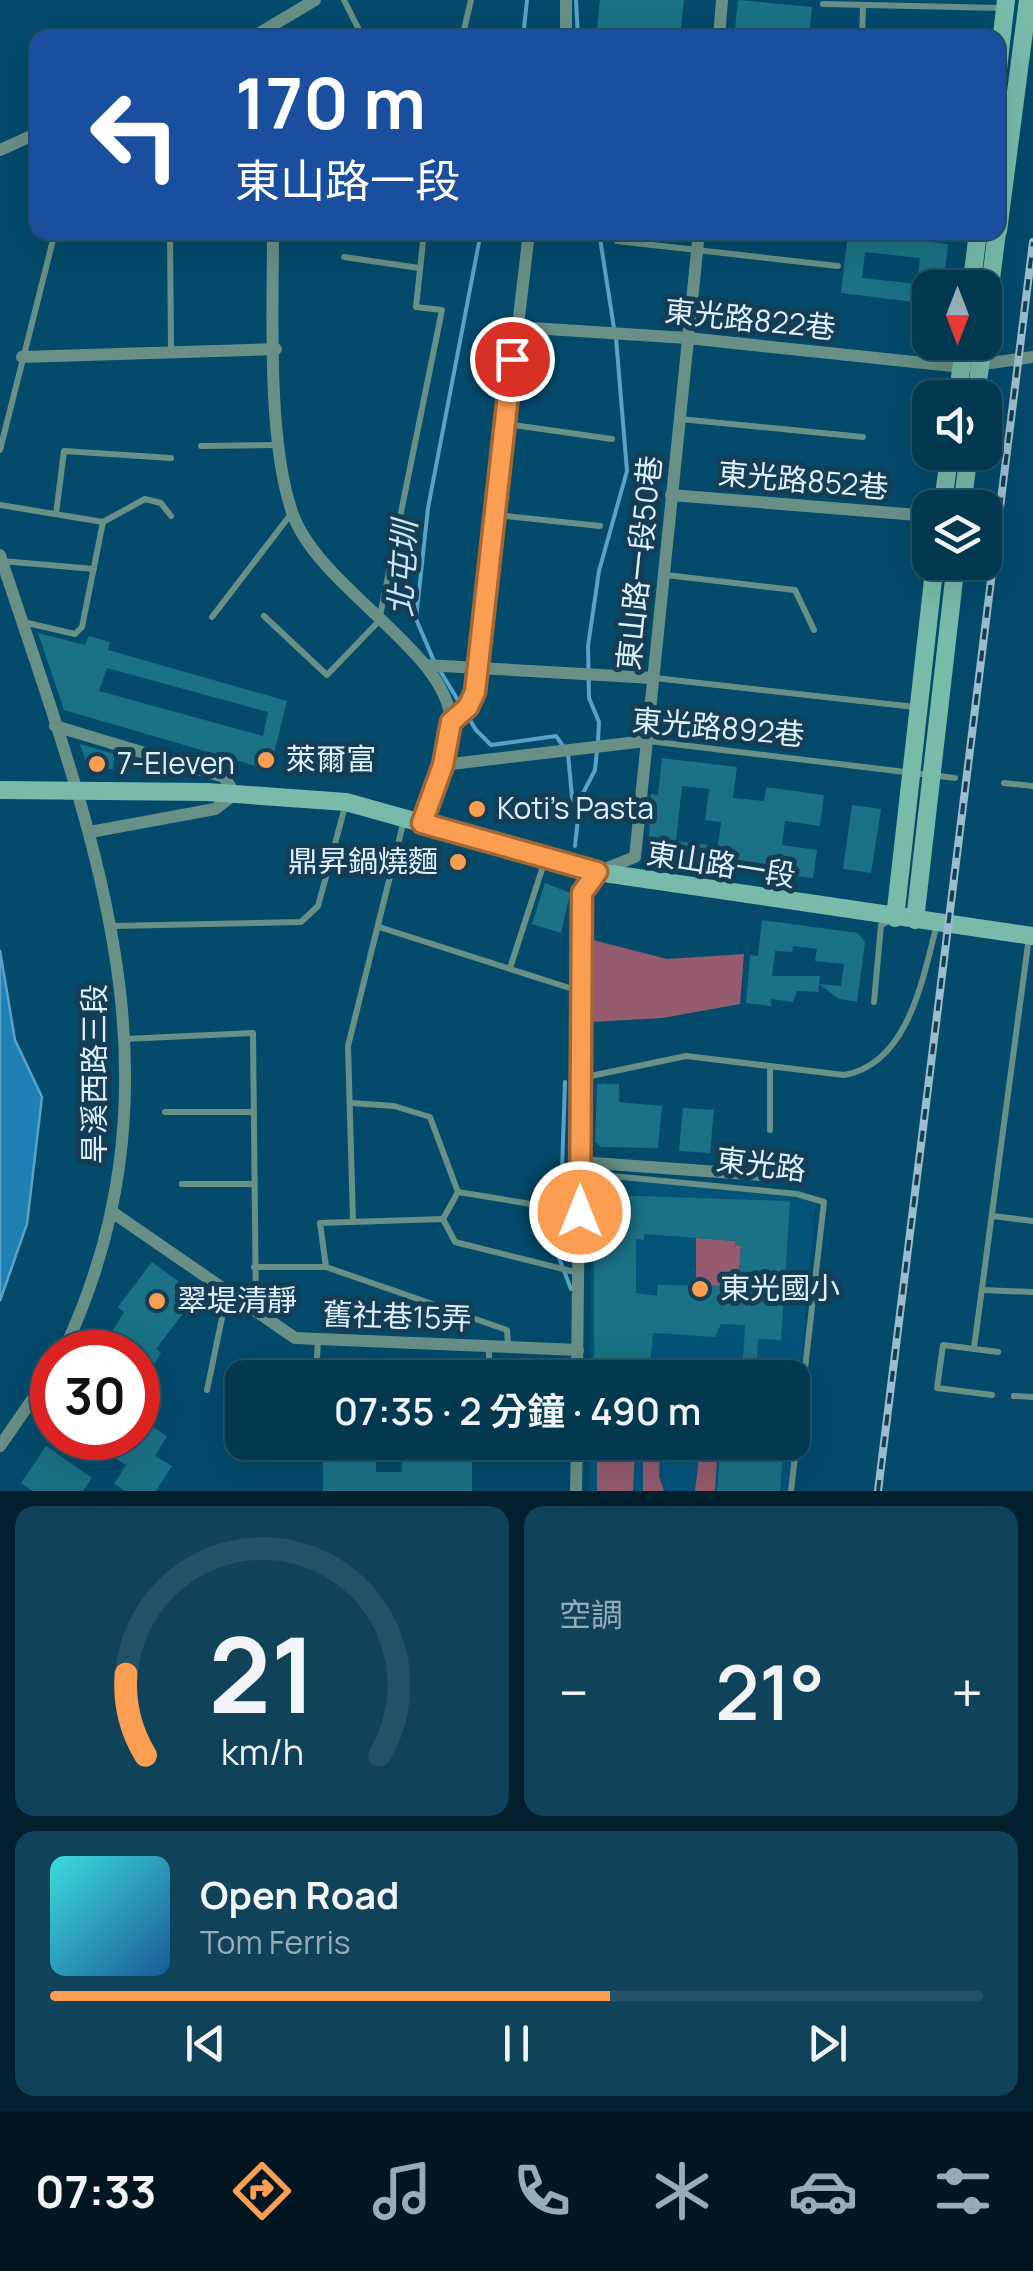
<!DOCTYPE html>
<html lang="zh-TW">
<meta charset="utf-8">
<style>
body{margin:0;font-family:Manrope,"Noto Sans TC",sans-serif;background:#10435a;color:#f1f3f6;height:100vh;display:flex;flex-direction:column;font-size:38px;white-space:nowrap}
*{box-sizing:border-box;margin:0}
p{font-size:32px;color:#96acb7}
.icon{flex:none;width:55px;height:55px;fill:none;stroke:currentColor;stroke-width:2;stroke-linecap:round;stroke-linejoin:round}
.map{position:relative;height:1491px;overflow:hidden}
.side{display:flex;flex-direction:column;gap:15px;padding:15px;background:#011f2c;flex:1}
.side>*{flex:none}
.guide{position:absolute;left:30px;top:30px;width:975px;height:210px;border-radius:20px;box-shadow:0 10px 40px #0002,0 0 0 2px #235267;background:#1a4fa0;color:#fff;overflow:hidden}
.needle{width:65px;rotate:180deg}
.buttons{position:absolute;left:912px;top:270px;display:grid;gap:20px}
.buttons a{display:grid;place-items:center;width:90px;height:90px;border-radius:20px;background:#023850;box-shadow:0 10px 40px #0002,0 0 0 2px #235267;font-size:50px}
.speed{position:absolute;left:30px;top:1330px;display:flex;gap:20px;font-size:50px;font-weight:700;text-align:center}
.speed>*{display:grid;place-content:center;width:130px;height:130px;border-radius:50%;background:#023850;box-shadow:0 10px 40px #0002,0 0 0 2px #235267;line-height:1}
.speed .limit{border:15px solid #d22;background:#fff;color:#111}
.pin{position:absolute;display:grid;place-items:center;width:85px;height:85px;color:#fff;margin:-42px;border:5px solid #fff;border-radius:50%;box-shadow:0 2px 10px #0007}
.me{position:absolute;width:110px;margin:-55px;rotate:0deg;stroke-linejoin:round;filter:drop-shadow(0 0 8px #0008)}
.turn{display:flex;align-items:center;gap:35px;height:210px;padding:0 40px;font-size:45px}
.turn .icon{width:130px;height:130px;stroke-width:2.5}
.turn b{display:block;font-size:70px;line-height:85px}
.big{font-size:75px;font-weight:600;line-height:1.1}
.side .tile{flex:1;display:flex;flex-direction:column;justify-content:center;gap:15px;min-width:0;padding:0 35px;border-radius:20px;background:#10435a}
.side .dial{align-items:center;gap:0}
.dial svg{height:260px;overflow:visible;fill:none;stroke:#235267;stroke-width:7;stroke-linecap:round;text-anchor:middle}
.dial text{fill:#f1f3f6;stroke:none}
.song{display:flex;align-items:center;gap:30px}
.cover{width:120px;height:120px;border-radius:15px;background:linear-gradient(135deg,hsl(180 70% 55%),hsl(210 70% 35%))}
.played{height:10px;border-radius:5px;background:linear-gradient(90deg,#fb9e52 60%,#235267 60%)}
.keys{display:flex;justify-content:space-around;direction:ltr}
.heat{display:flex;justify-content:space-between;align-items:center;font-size:55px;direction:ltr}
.side .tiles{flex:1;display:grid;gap:15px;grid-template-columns:1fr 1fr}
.tile:last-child{grid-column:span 2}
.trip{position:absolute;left:225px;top:1360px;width:585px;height:100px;border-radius:20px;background:#023850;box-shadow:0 10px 40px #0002,0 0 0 2px #235267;font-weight:600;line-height:100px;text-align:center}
.tabs{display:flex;height:160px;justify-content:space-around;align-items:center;background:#011620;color:#96acb7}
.tabs .icon{width:70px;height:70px}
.tabs .active{color:#fb9e52}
.tabs b{font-size:45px;color:#f1f3f6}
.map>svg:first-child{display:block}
.built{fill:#04547a}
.green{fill:#955b6f}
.water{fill:#1f81b3;stroke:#59a2c8;stroke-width:2.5}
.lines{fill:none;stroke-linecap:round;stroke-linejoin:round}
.stream{stroke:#59a2c8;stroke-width:4}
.building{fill:#1b7286;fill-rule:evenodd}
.lane{stroke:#689086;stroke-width:6}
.street{stroke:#689086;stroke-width:12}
.secondary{stroke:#79bbab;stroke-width:18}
.rail-casing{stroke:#9cbccd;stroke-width:8}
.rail{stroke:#133e56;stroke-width:4;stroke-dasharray:11;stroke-linecap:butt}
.route-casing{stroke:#a36735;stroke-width:25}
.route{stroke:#fb9e52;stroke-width:18}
.poi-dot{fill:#fb9e52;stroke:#133e56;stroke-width:4}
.labels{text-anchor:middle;stroke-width:10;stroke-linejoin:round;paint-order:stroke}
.street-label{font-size:30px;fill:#e0eff9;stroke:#133e56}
.poi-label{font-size:30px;fill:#e0eff9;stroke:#133e56;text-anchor:start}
.water-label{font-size:32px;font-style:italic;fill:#cfe3f1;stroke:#133e56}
</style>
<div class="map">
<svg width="1033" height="1491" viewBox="0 0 1033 1491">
<rect width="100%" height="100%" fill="#034a6b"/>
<polygon class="built" points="610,1172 809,1196 816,1201 789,1491 589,1491 590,1443 792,1442 792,1378 590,1377 592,1183"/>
<g class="green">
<polygon points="593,940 667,959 744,954 740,1004 663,1018 591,1022"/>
<polygon points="696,1238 736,1241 735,1246 741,1246 738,1286 696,1286"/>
<polygon points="643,1443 660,1443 659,1477 664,1491 643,1491"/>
<polygon points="701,1443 718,1443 715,1491 695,1491"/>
<polygon points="597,1449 635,1451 633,1491 597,1491"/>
</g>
<polygon class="water" points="0,950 15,1040 42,1097 27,1224 0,1301"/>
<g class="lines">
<g class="stream">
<polyline points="576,0 578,38"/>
<polyline points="523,38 527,0"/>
<polyline points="599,232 614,328"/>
<polyline points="434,661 416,619 428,508 481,232"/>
<polyline points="439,669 476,730 491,745 556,736 563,746"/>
<polyline points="598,741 599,722 589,698 588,646 599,571 627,471 616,338"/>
<polyline points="568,754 572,797 579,811"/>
<polyline points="575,846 580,799 595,770 597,750"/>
<polyline points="565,1082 559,1258 571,1289"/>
</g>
</g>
<g class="building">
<polygon points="600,0 684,0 680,38 596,38"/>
<polygon points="738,0 812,7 809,38 734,38"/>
<path d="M 848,232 L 948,244 L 943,288 L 930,288 L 930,304 L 841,293 ZM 865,252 L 920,258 L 917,284 L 862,278 Z"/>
<path d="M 38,633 L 85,645 L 89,636 L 110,642 L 108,650 L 287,701 L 270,770 L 64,710 ZM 107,668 L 268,712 L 263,736 L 99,691 Z"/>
<polygon points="80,744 114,754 113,769 88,768"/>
<path d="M 662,758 L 737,767 L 733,798 L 764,801 L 766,787 L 824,795 L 820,826 L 785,821 L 782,845 L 817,850 L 813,878 L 648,859 L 651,794 L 658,795 ZM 682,786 L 709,789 L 705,820 L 721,822 L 718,846 L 676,841 Z"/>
<polygon points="852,805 881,809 871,873 843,869"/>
<polygon points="545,883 570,893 561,933 532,924"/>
<path d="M 762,920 L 858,933 L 865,942 L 857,1002 L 839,999 L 819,984 L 818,992 L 797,991 L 793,1002 L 771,999 L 771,1006 L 746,1003 L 750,955 L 758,956 ZM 793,946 L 817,949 L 815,961 L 844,964 L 841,986 L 819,984 L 820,976 L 772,976 L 775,951 L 792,952 Z"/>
<polygon points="597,1084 619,1084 619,1102 662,1106 658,1148 601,1147 595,1142"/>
<polygon points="683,1108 714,1110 710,1153 679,1151"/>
<path d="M 608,1195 L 790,1201 L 781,1340 L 758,1339 L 757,1361 L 743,1360 L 745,1325 L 721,1324 L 715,1337 L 653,1333 L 649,1377 L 594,1373 L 594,1232 L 608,1232 ZM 644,1234 L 736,1241 L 735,1246 L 741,1246 L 738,1286 L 658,1285 L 657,1296 L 636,1293 L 636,1239 L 644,1240 Z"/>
<polygon points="152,1262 197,1295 156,1349 161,1353 138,1390 138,1352 99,1352 124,1312 118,1307"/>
<polygon points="138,1417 167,1436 155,1456 172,1466 156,1491 125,1491 114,1484 126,1465 113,1457 125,1438 138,1438"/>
<polygon points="721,1442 784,1442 780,1491 717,1491"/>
<polygon points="402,1444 460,1444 460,1461 472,1461 472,1491 323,1491 323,1447 376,1446 376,1472 402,1472"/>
<polygon points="46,1446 92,1478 83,1491 33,1491 21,1483"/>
</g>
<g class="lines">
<g class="lane">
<polyline points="344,0 363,38"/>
<polyline points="823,4 1002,8"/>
<polyline points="462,38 471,0"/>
<polyline points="862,38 863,5"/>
<polyline points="170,232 171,351"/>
<polyline points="617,241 838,266"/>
<polyline points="344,257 419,268"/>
<polyline points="680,419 863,437"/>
<polyline points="506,424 612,439"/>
<polyline points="201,446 280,445"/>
<polyline points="0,450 55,232"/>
<polyline points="0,505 103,522 145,499 161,503 171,516"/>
<polyline points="56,514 64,451 171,458"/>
<polyline points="497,515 600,526"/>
<polyline points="2,561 94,569"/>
<polyline points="666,575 795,590 814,630"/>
<polyline points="264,616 327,675 379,621 442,310 416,307 424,232"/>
<polyline points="212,617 291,514"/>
<polyline points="23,622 75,634 82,627 103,522"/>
<polyline points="655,678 915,707"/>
<polyline points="648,741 955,778"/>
<polyline points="1004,783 1033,786"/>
<polyline points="112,926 301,922 318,906 346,803"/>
<polyline points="379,927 579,991"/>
<polyline points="510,968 545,860"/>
<polyline points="874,1002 881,925 891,920"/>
<polyline points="124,1039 253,1033 256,1311"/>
<path d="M 581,1078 L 686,1056 L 844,1075 C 909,1064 923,977 937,924"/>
<polyline points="352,1103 394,1106 430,1117 458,1192 443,1219"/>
<polyline points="165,1112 254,1112"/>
<polyline points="770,1130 770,1066"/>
<polyline points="581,1173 797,1194 824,1202 791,1491"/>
<polyline points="182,1184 253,1184"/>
<polyline points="458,1192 580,1212"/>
<polyline points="993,1216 1033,1221"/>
<polyline points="353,1221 348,1046 404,820"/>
<polyline points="254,1267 326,1267 507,1330 508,1345"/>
<polyline points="326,1267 320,1223 443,1219 455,1242 579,1273"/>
<polyline points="982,1290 1033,1292"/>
<polyline points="489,1346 489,1378"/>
<polyline points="974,1348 1029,937"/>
<polyline points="280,1375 370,1377"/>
<polyline points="316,1376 318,1340"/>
<polyline points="207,1390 227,1294"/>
<polyline points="992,1395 937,1388 943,1345 998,1352"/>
<polyline points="1014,1396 1033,1397"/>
</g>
<g class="street">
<polyline points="566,0 566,38"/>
<polyline points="251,38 315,0"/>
<polyline points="719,38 722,0"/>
<polyline points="0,150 38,133"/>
<path d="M 273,232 C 273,312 267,438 292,512 C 317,587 446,649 451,721 C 453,754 433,793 422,823"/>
<polyline points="516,327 687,338 962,367 1033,357"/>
<polyline points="22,357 276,349"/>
<polyline points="671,495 930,516"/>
<path d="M 0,555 C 89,826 195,1073 63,1352"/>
<polyline points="425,665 653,678"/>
<polyline points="451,722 468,707 475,693 529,232"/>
<polyline points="55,726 224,777 235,794 215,809 90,832"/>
<polyline points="443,765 646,741"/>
<polyline points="580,1162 773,1176"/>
<polyline points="112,1212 295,1338 578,1350"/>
<polyline points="577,1378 582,893 597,872 635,857 699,232"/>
<polyline points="0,1446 52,1371"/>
<polyline points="576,1491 577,1442"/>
</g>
<g class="secondary">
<polyline points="998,69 1006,0"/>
<polyline points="998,231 1028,0"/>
<polyline points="971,288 978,232"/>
<polyline points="985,326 997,232"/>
<polyline points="957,398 965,342"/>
<polyline points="976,398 983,342"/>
<polyline points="942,508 950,452"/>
<polyline points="962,508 969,452"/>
<polyline points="0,790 207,792 346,802 597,872 1033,936"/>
<polyline points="895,918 935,562"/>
<polyline points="915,920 956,562"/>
</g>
<defs>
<polyline id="rail" points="878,1491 1033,242"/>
</defs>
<use href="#rail" class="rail-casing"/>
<use href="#rail" class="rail"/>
</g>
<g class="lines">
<defs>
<polyline id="route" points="512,359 475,692 468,707 451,722 443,765 422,823 597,872 582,893 580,1212"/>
</defs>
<use href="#route" class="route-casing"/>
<use href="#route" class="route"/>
</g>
<g class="poi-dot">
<circle cx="266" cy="760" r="10"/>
<circle cx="97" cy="764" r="10"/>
<circle cx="477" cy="809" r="10"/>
<circle cx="458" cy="862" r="10"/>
<circle cx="700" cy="1289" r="10"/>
<circle cx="157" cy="1301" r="10"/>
</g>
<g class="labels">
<g class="street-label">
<text transform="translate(750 320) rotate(6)" y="10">東光路822巷</text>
<text transform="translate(803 481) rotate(5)" y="10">東光路852巷</text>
<text transform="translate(640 563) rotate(-84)" y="10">東山路一段50巷</text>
<text transform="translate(718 728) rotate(5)" y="10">東光路892巷</text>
<text transform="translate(721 865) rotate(9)" y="10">東山路一段</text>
<text transform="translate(95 1074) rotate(-90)" y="10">旱溪西路三段</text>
<text transform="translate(761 1165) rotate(7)" y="10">東光路</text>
<text transform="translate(397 1317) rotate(2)" y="10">舊社巷15弄</text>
</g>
<g class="poi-label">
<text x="286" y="770">萊爾富</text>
<text x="117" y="774">7-Eleven</text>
<text x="497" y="819">Koti's Pasta</text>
<text x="438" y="872" text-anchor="end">鼎昇鍋燒麵</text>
<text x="720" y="1299">東光國小</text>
<text x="177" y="1311">翠堤清靜</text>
</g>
<g class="water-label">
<text transform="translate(403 569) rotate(-87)" y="11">北屯圳</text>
</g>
</g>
</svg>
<div class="buttons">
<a><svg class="needle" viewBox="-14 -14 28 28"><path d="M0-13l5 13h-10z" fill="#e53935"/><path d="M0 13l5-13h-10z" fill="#96acb7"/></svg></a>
<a><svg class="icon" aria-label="sound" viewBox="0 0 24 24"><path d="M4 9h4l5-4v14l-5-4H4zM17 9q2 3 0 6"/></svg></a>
<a><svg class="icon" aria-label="layers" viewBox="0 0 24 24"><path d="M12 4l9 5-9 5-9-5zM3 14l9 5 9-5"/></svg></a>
</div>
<div class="speed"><div class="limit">30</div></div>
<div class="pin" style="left:512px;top:359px;background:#d93025"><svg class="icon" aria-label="arrive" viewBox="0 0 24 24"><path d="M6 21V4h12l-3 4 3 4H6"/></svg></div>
<svg class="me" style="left:580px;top:1212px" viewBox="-20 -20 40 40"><circle r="17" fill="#fb9e52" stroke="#fff" stroke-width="3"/><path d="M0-11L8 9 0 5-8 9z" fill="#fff"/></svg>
<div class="trip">07:35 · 2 分鐘 · 490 m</div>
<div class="guide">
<div class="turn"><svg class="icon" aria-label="left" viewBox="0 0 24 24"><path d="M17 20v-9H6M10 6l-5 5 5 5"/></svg><div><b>170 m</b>東山路一段</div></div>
</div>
</div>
<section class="side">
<div class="tiles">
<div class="tile dial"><svg viewBox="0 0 100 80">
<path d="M14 69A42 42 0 1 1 86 69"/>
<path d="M14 69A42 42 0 0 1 8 44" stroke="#fb9e52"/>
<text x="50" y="56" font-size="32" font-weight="700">21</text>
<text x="50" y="72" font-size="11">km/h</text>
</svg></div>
<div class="tile"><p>空調</p>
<div class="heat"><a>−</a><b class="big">21°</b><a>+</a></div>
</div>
<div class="tile">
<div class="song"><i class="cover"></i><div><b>Open Road</b><p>Tom Ferris</p></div></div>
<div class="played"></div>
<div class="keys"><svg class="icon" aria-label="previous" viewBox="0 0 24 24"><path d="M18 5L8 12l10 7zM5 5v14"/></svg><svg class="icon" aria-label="pause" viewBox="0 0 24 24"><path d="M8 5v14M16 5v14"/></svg><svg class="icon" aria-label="next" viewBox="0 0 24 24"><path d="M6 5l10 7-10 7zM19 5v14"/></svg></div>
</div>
</div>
</section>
<nav class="tabs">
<b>07:33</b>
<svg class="icon active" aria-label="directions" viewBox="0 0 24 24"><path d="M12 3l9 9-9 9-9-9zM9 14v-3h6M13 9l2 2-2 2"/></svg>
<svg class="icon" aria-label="music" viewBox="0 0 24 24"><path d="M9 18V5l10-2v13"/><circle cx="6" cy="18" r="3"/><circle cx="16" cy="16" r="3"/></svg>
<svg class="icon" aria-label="phone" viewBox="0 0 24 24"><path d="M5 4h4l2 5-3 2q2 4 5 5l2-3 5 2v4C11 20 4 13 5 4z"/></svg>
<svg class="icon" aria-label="climate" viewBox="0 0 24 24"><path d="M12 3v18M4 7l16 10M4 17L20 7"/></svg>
<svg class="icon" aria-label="car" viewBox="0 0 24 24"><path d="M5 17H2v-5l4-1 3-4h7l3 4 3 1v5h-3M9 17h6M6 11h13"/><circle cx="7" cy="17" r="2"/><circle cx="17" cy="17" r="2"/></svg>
<svg class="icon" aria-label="filters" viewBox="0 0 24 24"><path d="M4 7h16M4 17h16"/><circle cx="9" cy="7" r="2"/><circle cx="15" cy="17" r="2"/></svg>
</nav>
